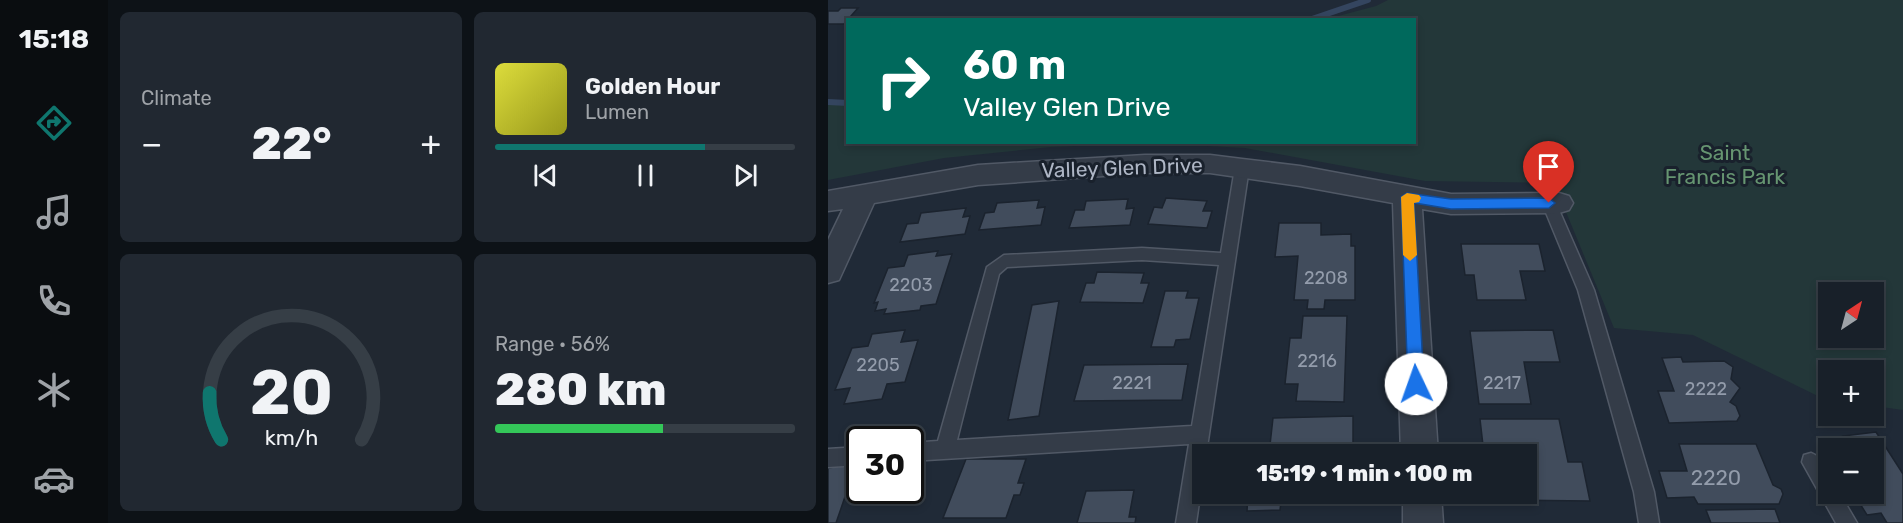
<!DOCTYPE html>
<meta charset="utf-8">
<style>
body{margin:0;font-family:Rubik,sans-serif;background:#212831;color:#f1f3f6;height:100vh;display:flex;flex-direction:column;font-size:22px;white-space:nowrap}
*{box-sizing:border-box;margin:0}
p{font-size:20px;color:#9fa3a8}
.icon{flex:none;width:33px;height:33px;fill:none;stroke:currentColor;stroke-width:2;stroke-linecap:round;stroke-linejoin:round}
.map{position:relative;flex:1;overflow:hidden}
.side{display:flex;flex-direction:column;gap:12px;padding:12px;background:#0d1217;width:720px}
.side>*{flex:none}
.banner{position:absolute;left:18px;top:18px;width:570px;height:126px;border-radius:0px;box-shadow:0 3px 9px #0003,0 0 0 2px #363e46;background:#00695c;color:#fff;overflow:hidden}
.needle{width:39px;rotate:36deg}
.controls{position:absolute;left:990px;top:282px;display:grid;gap:12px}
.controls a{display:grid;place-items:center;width:66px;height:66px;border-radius:0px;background:#182029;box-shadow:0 3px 9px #0003,0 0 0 2px #363e46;font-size:30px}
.speed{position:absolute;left:18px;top:426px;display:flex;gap:12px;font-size:30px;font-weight:700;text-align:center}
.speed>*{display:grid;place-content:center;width:78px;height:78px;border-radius:50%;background:#182029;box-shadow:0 3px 9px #0003,0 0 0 2px #363e46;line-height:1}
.speed .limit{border:3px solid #111;border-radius:9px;background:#fff;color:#111}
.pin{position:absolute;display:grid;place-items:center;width:51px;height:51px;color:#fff;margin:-62px -26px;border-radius:50% 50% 50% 0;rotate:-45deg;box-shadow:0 0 6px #0007}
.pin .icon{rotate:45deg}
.me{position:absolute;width:66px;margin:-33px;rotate:357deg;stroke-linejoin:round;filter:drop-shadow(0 0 4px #0008)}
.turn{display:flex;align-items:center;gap:21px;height:126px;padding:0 18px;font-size:27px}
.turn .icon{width:78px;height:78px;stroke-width:2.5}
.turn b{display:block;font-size:42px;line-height:51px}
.big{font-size:45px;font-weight:800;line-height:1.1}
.side .widget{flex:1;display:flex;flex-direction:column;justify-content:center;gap:9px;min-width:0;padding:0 21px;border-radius:9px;background:#212831}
.side .dial{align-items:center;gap:0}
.dial svg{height:156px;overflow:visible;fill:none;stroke:#363e46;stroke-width:7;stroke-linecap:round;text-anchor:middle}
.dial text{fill:#f1f3f6;stroke:none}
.song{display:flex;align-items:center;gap:18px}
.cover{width:72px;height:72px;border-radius:9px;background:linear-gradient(135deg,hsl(60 70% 55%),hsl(60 70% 35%))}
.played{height:6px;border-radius:3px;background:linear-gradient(90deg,#0f766e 70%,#363e46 70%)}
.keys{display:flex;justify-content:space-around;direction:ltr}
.heat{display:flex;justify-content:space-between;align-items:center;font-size:33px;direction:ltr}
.charge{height:9px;border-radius:4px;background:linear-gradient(90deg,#34c759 56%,#363e46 0)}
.side .tiles{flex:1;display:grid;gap:12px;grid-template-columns:repeat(2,1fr)}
.trip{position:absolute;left:364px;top:444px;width:345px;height:60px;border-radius:0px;background:#182029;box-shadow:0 3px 9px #0003,0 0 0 2px #363e46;font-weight:800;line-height:60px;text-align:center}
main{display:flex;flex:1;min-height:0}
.menu{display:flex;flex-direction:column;width:108px;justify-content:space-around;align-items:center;background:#0a0d10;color:#9fa3a8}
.menu .icon{width:42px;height:42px}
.menu .current{color:#0f766e}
.menu b{font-size:27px;color:#f1f3f6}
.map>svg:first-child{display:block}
.green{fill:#233739;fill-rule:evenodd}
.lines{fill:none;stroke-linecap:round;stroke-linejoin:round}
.stream{stroke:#34455f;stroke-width:6}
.building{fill:#414c5c;stroke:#1b232e;stroke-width:1.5}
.service-casing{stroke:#515966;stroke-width:3}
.minor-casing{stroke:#515966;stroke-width:3}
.service{fill:#343c48;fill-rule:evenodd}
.minor{fill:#343c48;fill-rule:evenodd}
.route{fill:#1a73e8;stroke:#114b97;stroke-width:1.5}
.slow{fill:#f59e0b}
.labels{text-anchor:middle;stroke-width:6;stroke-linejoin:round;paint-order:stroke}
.number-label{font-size:18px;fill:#939cab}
.park-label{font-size:21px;fill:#669571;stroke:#19212c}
.street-label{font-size:21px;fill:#aeb6c5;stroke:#19212c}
.near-number-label{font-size:21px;fill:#939cab}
</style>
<main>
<nav class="menu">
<b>15:18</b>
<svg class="icon current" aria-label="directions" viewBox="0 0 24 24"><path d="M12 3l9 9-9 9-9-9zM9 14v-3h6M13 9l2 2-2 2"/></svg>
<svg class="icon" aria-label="music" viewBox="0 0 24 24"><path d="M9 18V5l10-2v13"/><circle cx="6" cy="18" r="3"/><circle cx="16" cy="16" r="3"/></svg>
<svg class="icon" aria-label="phone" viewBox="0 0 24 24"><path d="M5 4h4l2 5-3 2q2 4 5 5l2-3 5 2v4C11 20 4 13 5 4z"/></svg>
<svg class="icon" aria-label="climate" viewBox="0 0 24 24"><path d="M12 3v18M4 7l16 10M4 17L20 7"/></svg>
<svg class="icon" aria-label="car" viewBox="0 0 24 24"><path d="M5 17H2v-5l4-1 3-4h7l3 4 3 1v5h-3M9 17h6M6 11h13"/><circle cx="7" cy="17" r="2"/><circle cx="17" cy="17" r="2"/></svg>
</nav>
<section class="side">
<div class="tiles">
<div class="widget"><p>Climate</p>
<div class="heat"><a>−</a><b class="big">22°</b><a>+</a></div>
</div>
<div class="widget">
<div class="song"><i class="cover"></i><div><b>Golden Hour</b><p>Lumen</p></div></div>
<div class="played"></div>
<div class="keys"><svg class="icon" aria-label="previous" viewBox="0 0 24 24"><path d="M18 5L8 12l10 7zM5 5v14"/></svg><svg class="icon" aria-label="pause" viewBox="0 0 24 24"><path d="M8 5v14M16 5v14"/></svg><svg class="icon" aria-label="next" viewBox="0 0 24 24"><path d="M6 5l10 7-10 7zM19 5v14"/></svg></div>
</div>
<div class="widget dial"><svg viewBox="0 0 100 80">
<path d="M14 69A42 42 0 1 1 86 69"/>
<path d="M14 69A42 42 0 0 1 8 45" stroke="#0f766e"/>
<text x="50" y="56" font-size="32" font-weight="700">20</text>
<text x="50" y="72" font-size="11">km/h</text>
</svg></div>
<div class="widget"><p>Range · 56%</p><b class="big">280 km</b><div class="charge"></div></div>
</div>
</section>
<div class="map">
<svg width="1075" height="523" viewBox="0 0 1075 523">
<rect width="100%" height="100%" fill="#202a37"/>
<path class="green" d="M 560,0 L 1075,0 L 1075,410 L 1046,406 L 1046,370 L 1000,370 L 1000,401 L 865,335 L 786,328 L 726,183 L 597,181 L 417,148 L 323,143 L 223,147 L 116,158 L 0,180 L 0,104 L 19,105 L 20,142 L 586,142 L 586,20 L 499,19 L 548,6 ZM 1000,292 L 1046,292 L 1046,338 L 1000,338 Z"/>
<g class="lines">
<g class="stream">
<polyline points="481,20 540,0"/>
<polyline points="0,102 20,103"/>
</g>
</g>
<g class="building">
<polygon points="13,8 30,8 16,24 0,24 0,11 10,11"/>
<polygon points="338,198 379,201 375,211 384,211 379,228 320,224 326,207 334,208"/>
<polygon points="300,199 298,209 306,208 302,225 241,228 247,210 256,210 258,201"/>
<polygon points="211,200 209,208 217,207 213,225 151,230 157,213 166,212 169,203"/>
<polygon points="138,208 135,217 142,216 137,234 72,242 79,224 90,223 93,213"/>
<polygon points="451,223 493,223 493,235 523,234 523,246 527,246 527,300 497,300 496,309 479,309 480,300 466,300 470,256 447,257"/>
<polygon points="633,244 711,244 717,271 692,271 698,300 649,300 646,275 637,275"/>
<polygon points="110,251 108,256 124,254 108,304 93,306 92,310 56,314 58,309 47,311 50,302 46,303 60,268 76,266 80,255"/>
<polygon points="269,272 316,273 313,283 321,283 315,303 252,302 258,283 266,283"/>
<polygon points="337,291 360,291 358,298 371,298 362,339 348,340 346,347 323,347"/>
<polygon points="231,301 211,416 180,420 204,305"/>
<polygon points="475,316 519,316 516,402 468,401 470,384 457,384 462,338 473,338"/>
<polygon points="77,330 73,342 90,340 77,382 59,384 54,399 16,404 22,388 7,390 24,348 40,346 44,334"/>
<polygon points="725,330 732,362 696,362 703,404 651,404 642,331"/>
<polygon points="853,357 855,362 896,361 905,367 903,379 912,388 902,402 908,406 912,416 909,421 841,423 830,391 846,391 834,358"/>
<polygon points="360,364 354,400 246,401 256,365"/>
<polygon points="525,416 525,454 441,454 445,418"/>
<polygon points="652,419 731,419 740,462 754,462 762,501 685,500 684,494 699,494 699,454 656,454"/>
<polygon points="1048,432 1075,474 1075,523 1059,523 1053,513 1039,515 1026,494 1046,494 1046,448 1000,449 998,446 1020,443 1015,436"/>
<polygon points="851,444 928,444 945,485 953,489 955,494 951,504 870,504 866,497 839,498 831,471 859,471"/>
<polygon points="138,459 198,459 190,483 196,483 192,495 186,495 178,518 115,518"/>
<polygon points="32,463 24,490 19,491 8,523 0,523 0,468"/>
<polygon points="306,490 301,517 308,517 307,523 249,523 258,491"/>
<polygon points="420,494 493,494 493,501 453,502 452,510 419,511"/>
<polygon points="947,509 952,523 883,523 878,510"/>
</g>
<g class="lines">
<defs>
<g id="service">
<path d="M 414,163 L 421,168 L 378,454 L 375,454 L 375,475 L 368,523 L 348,523 L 361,444 L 82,461 L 82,443 L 110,441 L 159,267 L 176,255 L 314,248 L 393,253 L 407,168 ZM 314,260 L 391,265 L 364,426 L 129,440 L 171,274 L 179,267 Z"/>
<polygon points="721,198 728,203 766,290 826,492 831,523 811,523 806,492 750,290 714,203"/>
<polygon points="32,447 32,465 0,467 0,449"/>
<path d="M 983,453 C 999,459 1000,478 1000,494 L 1012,494 L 1029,523 L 1008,523 L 974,462 L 976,455 Z"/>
</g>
<g id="minor">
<polygon points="317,155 382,155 414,159 472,166 623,194 731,193 741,196 745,203 741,210 731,213 623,214 594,209 610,454 573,454 565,203 472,186 382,173 317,173 150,185 46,203 11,280 0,283 0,240 15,209 0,211 0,191 150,165"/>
<polygon points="575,494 613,494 615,523 575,523"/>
</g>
</defs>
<use href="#service" class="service-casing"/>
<use href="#minor" class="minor-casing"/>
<use href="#service" class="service"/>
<use href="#minor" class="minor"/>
</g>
<polygon class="route" points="579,193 623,199 721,198 727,203 721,208 623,209 586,203 596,384 594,389 588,392 583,389 580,384 573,197"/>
<polygon class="slow" points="579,193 591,195 593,198 591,202 586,203 589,255 582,261 575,255 573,197"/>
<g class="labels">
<g class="number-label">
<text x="498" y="284">2208</text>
<text x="83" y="291">2203</text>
<text x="489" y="367">2216</text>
<text x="50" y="371">2205</text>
<text x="304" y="389">2221</text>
<text x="674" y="389">2217</text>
<text x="878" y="395">2222</text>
</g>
<g class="park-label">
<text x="897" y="160">Saint<tspan x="897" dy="24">Francis Park</tspan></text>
</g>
<g class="street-label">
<text transform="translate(294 168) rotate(-2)" y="7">Valley Glen Drive</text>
</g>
<g class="near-number-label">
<text x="888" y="485">2220</text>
</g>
</g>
</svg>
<div class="controls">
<a><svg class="needle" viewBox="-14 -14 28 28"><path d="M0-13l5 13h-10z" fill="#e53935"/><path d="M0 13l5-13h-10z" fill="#9fa3a8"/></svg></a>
<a>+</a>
<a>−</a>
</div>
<div class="speed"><div class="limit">30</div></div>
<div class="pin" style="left:721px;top:203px;background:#d93025"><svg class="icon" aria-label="arrive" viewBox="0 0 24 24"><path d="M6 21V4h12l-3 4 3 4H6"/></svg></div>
<svg class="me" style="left:588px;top:384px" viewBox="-20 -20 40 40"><circle r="19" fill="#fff"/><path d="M0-13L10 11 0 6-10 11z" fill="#1a73e8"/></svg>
<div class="trip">15:19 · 1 min · 100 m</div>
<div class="banner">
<div class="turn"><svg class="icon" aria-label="right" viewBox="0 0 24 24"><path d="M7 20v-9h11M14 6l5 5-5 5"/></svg><div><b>60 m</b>Valley Glen Drive</div></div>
</div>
</div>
</main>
